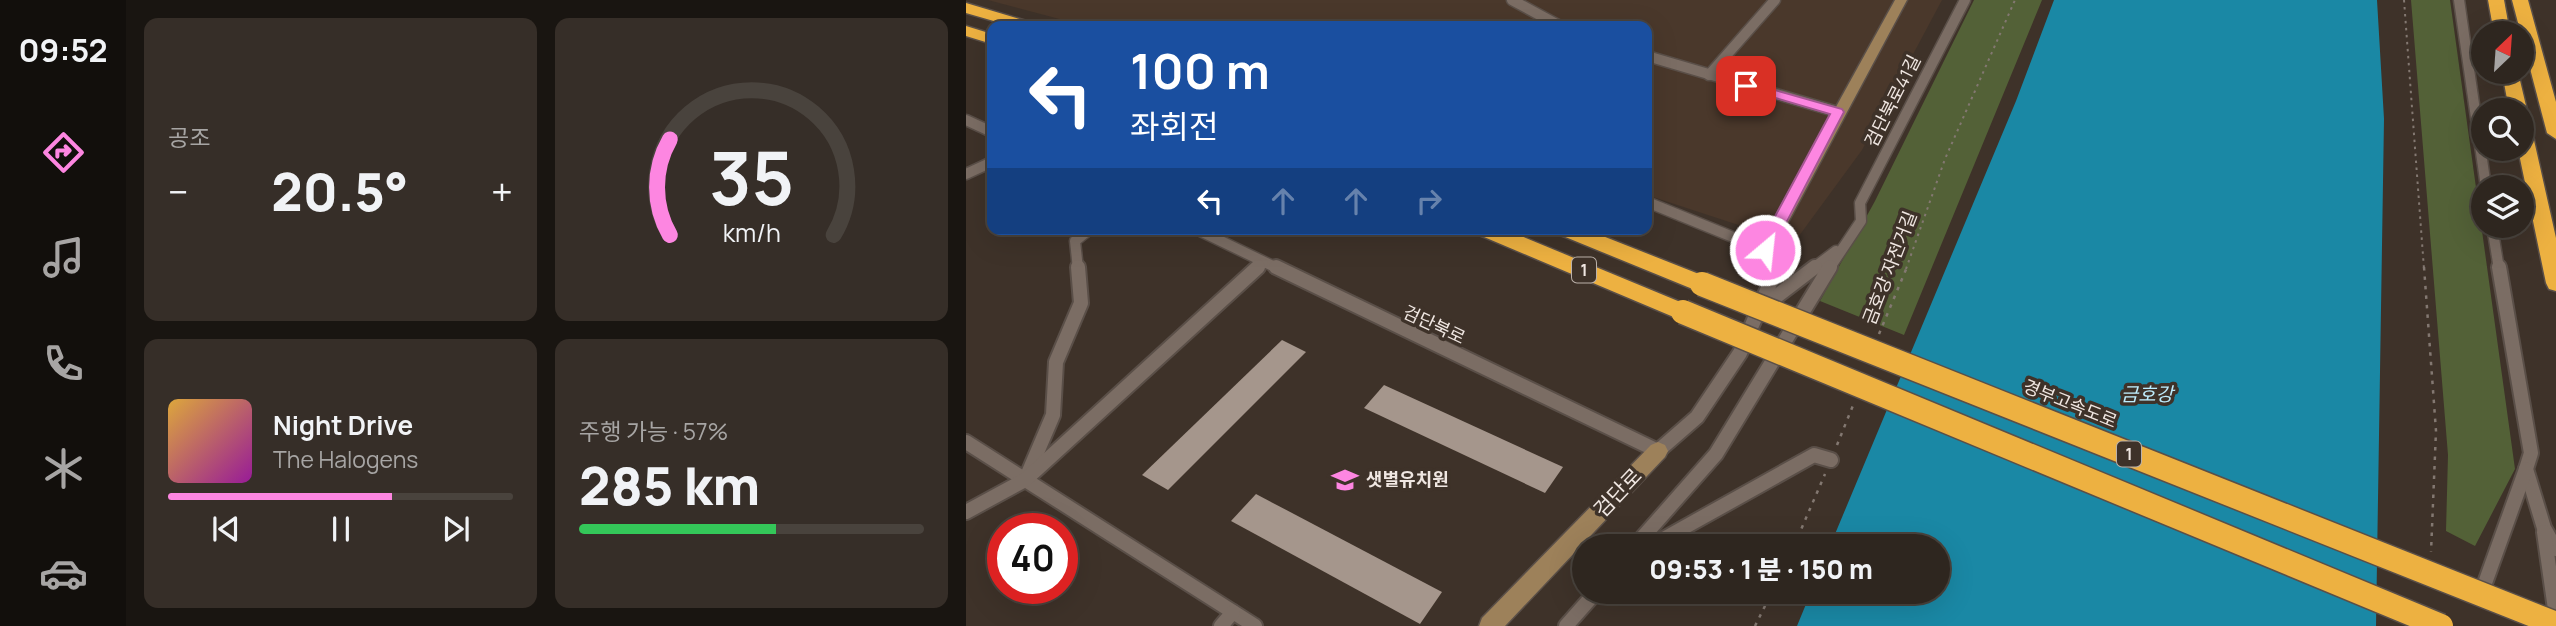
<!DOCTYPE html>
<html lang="ko">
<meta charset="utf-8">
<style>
body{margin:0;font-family:Manrope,"Noto Sans KR",sans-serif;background:#362e28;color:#f1f3f6;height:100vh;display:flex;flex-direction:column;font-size:26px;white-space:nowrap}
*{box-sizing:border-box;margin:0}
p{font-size:23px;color:#a7a5a4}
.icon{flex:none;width:38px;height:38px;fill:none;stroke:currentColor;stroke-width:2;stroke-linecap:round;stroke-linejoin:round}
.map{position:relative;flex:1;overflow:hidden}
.drawer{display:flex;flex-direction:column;gap:18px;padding:18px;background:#191511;width:840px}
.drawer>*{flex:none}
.banner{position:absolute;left:21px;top:21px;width:665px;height:214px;border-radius:14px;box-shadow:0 7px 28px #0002,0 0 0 2px #49433d;background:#1a4fa0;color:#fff;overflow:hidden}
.needle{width:46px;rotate:25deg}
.buttons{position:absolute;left:1505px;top:21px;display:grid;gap:14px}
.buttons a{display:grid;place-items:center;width:63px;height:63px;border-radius:50%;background:#2e261f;box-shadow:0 7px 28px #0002,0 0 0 2px #49433d;font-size:35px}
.speed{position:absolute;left:21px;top:513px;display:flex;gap:14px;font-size:35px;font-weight:700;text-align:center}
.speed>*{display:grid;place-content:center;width:91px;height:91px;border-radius:50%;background:#2e261f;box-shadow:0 7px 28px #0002,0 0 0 2px #49433d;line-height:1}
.speed .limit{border:10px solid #d22;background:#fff;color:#111}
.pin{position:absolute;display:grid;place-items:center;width:60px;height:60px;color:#fff;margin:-30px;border-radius:14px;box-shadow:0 4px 10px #0006}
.me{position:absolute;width:77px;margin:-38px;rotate:28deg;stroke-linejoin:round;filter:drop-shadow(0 0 5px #0008)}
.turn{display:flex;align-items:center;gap:24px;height:147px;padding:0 28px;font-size:32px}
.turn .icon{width:91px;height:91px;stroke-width:2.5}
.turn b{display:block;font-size:49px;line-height:60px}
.lanes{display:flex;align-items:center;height:66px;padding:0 28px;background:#0003;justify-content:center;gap:35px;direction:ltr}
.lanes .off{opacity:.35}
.big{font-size:52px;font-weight:800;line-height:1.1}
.drawer .card{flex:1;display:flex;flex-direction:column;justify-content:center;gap:10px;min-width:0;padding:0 24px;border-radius:14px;background:#362e28}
.drawer .dial{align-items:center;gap:0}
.dial svg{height:182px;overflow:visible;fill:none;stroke:#49433d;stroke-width:7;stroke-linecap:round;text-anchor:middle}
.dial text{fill:#f1f3f6;stroke:none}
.song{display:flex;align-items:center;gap:21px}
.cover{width:84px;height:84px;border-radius:10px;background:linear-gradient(135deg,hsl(40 70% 55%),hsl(300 70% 35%))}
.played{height:7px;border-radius:4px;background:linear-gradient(90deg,#fd86e1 65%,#49433d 65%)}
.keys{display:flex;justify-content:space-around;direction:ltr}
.heat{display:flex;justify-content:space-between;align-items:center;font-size:38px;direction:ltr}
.charge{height:10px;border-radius:5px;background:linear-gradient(90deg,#34c759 57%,#49433d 0)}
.drawer .tiles{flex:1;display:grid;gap:18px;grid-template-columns:repeat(2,1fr)}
.trip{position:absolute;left:606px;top:534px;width:378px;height:70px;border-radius:35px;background:#2e261f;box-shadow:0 7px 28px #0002,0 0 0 2px #49433d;font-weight:800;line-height:70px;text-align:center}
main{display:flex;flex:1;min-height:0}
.dock{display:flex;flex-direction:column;width:126px;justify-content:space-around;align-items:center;background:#120f0c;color:#a7a5a4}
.dock .icon{width:49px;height:49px}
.dock .active{color:#fd86e1}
.dock b{font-size:32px;color:#f1f3f6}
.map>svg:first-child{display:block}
.built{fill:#4a382b}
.green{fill:#536137}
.water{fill:#1a88a5}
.building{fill:#a5968c}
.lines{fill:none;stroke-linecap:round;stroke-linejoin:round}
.street-far1-casing{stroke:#5a4f48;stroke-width:13}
.street-casing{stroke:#5a4f48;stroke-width:18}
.secondary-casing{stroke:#5a4f48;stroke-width:3}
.highway-casing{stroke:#5a4f48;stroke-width:3}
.path-far1{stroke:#837871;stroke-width:2;stroke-dasharray:2.5 4.5;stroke-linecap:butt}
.path{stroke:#837871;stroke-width:2.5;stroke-dasharray:3.5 6;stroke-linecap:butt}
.street-far1{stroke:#7b6d64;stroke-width:10}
.street{stroke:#7b6d64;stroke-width:14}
.secondary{fill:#9d815a;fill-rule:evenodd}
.highway{fill:#edb141;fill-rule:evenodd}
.highway-bridge-casing{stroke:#5a4f48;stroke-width:27;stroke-linecap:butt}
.highway-bridge{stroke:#edb141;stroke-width:24}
.route{fill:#fd86e1;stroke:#a45792;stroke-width:2}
.labels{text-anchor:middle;stroke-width:7;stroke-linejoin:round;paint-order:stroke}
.shield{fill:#3e3229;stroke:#bbb1aa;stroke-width:2}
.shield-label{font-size:16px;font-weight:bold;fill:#f0e7e2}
.street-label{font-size:18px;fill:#f0e7e2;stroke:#3e3229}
.poi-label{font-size:18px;font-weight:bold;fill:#f0e7e2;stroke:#3e3229;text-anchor:start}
.water-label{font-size:19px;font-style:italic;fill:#beecfc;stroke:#3e3229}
.near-street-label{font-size:21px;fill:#f0e7e2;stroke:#3e3229}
</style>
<main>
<nav class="dock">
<b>09:52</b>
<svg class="icon active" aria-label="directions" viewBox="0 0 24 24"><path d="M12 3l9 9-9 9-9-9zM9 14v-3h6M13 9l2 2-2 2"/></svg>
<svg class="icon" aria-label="music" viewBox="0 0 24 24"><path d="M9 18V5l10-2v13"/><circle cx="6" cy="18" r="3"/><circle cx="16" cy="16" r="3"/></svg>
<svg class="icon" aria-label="phone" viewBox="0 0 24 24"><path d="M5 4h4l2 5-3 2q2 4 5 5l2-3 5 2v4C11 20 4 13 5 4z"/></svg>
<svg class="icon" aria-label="climate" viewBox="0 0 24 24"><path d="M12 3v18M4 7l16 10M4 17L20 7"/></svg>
<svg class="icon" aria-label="car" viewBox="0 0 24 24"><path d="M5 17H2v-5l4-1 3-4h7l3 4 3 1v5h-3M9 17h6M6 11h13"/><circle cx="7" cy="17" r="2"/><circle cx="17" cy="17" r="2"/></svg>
</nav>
<section class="drawer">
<div class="tiles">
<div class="card"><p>공조</p>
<div class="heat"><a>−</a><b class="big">20.5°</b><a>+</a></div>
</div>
<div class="card dial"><svg viewBox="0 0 100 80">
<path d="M14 69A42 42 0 1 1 86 69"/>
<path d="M14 69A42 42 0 0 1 14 27" stroke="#fd86e1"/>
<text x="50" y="56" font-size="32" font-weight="700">35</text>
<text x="50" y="72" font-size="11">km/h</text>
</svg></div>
<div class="card">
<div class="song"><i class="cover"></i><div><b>Night Drive</b><p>The Halogens</p></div></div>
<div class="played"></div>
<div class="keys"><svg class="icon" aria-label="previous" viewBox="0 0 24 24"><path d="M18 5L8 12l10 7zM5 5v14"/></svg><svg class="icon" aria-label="pause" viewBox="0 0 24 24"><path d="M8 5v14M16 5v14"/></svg><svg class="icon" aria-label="next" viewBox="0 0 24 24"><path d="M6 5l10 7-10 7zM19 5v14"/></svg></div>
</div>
<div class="card"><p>주행 가능 · 57%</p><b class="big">285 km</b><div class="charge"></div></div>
</div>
</section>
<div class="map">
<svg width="1590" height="626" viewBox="0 0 1590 626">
<rect width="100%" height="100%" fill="#3e3229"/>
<polygon class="built" points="22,0 976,0 896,150 830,240 806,236 681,195 681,26 120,26"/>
<g class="green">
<polygon points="1008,0 1076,0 938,335 854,301 909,201"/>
<polygon points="1445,0 1484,0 1549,469 1509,546 1480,531 1482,455"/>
</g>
<polygon class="water" points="1088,0 1411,0 1418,119 1410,626 831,626 845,592 971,592 971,546 864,546 1050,101"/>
<g class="building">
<polygon points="316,340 340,352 202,490 176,475"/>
<polygon points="418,385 597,467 579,493 398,408"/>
<polygon points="290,494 476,592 454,624 265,521"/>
</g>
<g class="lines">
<defs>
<g id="street-far1">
<polyline points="546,0 594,26"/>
<polyline points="1493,0 1520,187"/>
<polyline points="681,56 872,112"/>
<polyline points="743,75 809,0"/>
<polyline points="0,120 26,132"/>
<polyline points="0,174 26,162"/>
<polyline points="681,202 816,257 811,269"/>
<polyline points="1526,226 1533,269"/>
<polyline points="230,229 313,269"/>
<polyline points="112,269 109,241 124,229"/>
<polyline points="290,269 297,263"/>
<polyline points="846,269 870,251"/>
<polyline points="863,269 895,221 894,203 999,0"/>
</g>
<g id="street">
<polyline points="310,267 692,451 731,417 774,353 811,267"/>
<polyline points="1533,267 1565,453 1560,469 1578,528 1590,549"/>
<polyline points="795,308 849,267"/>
<polyline points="0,442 289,626"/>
<polyline points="61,476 87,415 90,362 115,303 112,267"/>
<polyline points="0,512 59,480 292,267"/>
<polyline points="1578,532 1590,616"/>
<polyline points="669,546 750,454 864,267"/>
<polyline points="685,546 848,455 865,460"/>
<polyline points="1514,597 1560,469"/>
<polyline points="255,626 267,612"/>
<polyline points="600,626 630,592"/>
</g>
<g id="secondary">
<polygon points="929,0 941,0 805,254 793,254 791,250"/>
<polygon points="692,442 699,445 702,451 699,457 539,626 513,626 516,618 685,445"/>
</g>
<g id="highway">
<polygon points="1522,0 1538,0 1544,33 1528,33"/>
<polygon points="1546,0 1562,0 1590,102 1590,139 1581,133"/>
<polygon points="0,3 67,23 69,26 45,26 0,13"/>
<polygon points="0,26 26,34 26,44 0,36"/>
<polygon points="1536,72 1552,72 1561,110 1558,114 1556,115 1556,110 1543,110"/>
<polygon points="1556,121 1565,127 1590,238 1590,291 1583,289 1580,283 1552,149 1556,149"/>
<polygon points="508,229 538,229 724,306 727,312 724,318 717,320 710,318 511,234"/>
<polygon points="589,229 619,229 743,278 746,284 743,290 736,292 729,290 592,234"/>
</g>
</defs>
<use href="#street-far1" class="street-far1-casing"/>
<use href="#street" class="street-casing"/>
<use href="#secondary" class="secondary-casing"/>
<use href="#highway" class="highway-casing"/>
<g class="path-far1">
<polyline points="1438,0 1458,269"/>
<polyline points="940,269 979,159 1049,0"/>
</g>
<g class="path">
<polyline points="1458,267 1470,431 1465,552"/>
<polyline points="913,334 941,267"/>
<polyline points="871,445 888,403"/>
<polyline points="828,546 859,474"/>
<polyline points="789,626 806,592"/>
</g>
<use href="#street-far1" class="street-far1"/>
<use href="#street" class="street"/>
<use href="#secondary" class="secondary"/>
<use href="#highway" class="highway"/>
<defs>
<g id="highway-bridge">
<polyline points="736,284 1590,624"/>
<polyline points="717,312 1475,626"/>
</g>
</defs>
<use href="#highway-bridge" class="highway-bridge-casing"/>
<use href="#highway-bridge" class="highway-bridge"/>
</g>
<polygon class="route" points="780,82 876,109 878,112 804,254 799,255 791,250 864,114 775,88 774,86"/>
<defs>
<symbol id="school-bare" viewBox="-9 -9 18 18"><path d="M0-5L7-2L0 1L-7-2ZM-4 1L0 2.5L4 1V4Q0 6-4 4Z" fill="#fd86e1" stroke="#3e3229" stroke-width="2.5" paint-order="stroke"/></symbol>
</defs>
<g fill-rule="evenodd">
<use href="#school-bare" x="360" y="461" width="38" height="38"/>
</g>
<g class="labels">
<g class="shield">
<rect x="606" y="257.5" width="24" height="25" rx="5"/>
<rect x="1151" y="441.5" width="24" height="25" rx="5"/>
</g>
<g class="shield-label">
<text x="618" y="276">1</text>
<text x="1163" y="460">1</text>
</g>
<g class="street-label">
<text transform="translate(927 101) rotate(-63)" y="6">검단북로41길</text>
<text transform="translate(924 268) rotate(-69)" y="6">금호강 자전거길</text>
<text transform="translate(468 325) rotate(25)" y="6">검단북로</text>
<text transform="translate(1104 404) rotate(22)" y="6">경부고속도로</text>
</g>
<g class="poi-label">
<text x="400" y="486">샛별유치원</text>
</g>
<g class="water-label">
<text x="1181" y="401">금호강</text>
</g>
<g class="near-street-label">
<text transform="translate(652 493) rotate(-46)" y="7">검단로</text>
</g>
</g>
</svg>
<div class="buttons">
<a><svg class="needle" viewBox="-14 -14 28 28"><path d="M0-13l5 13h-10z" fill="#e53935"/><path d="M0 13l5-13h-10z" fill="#a7a5a4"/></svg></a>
<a><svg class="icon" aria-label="search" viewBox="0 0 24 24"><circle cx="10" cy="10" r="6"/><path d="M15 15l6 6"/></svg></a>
<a><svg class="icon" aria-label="layers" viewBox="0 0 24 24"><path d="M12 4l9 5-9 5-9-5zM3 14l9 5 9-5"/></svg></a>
</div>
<div class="speed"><div class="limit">40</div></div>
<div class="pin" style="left:780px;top:86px;background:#d93025"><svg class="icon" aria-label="arrive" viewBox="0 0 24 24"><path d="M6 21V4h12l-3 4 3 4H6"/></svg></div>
<svg class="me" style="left:799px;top:250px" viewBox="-20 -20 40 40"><circle r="17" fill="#fd86e1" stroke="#fff" stroke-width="3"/><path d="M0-11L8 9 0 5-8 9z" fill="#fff"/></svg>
<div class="trip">09:53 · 1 분 · 150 m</div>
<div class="banner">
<div class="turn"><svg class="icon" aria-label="left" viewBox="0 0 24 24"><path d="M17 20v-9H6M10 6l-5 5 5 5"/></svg><div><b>100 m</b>좌회전</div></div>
<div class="lanes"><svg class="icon" aria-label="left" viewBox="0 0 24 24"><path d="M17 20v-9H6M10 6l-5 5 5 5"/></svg><svg class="icon off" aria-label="ahead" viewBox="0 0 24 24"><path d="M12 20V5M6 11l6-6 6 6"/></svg><svg class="icon off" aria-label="ahead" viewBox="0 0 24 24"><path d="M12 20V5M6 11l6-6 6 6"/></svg><svg class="icon off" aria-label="right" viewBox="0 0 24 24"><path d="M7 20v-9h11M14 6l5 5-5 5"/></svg></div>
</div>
</div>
</main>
